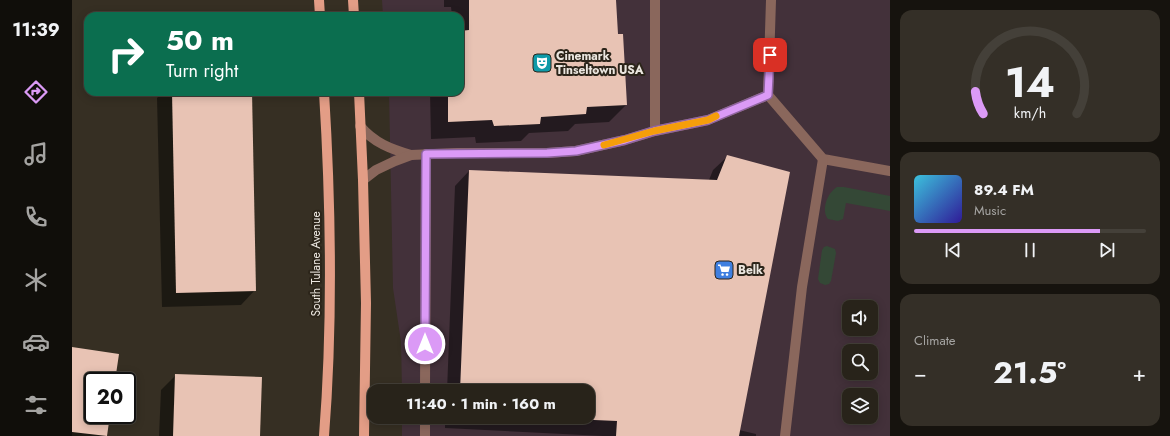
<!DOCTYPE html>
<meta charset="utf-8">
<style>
body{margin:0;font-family:Jost,sans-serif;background:#342f27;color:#f1f3f6;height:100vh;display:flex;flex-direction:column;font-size:15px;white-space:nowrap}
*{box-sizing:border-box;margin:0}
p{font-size:13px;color:#a5a4a2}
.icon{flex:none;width:22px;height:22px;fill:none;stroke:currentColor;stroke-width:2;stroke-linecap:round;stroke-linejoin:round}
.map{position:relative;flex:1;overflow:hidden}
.panel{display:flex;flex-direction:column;gap:10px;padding:10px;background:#16130e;width:280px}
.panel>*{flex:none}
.top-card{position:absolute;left:12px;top:12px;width:380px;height:84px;border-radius:12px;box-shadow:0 2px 10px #0003,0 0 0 1px #444039;background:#0b6e4f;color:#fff;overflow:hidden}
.tools{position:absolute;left:770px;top:300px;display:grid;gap:8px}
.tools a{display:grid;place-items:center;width:36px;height:36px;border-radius:8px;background:#28231a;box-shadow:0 2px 10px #0003,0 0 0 1px #444039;font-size:20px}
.speed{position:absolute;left:12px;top:372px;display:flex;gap:8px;font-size:20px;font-weight:700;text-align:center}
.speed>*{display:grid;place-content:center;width:52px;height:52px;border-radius:50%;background:#28231a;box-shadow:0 2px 10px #0003,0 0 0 1px #444039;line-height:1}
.speed .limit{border:2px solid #111;border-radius:6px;background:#fff;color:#111}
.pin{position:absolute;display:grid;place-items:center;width:34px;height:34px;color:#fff;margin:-17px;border-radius:8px;box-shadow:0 2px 6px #0006}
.me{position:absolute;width:44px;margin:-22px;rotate:0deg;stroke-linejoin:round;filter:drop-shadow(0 0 3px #0008)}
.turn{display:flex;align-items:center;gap:14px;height:84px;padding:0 16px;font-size:18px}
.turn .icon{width:52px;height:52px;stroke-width:2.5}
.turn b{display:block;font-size:28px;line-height:34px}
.big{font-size:30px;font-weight:700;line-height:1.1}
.panel .tile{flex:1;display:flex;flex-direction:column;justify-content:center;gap:6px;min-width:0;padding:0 14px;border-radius:12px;background:#342f27}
.panel .dial{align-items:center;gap:0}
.dial svg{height:104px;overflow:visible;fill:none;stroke:#444039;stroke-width:7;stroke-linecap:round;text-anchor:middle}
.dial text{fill:#f1f3f6;stroke:none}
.song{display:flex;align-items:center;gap:12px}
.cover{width:48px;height:48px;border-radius:6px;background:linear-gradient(135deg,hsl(190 70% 55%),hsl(250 70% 35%))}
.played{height:4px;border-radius:2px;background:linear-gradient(90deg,#db9af6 80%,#444039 80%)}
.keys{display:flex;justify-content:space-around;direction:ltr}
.heat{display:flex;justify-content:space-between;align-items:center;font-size:22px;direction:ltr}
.trip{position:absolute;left:295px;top:384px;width:228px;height:40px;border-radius:12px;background:#28231a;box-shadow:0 2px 10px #0003,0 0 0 1px #444039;font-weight:700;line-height:40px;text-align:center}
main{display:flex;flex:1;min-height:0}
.dock{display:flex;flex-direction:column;width:72px;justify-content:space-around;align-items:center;background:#100e0a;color:#a5a4a2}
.dock .icon{width:28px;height:28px}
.dock .current{color:#db9af6}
.dock b{font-size:18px;color:#f1f3f6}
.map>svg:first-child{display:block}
.commercial{fill:#43313a;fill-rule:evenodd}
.green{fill:#344836}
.shadow{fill:#0007}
.building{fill:#e8c3b4}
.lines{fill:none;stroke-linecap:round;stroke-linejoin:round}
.minor{stroke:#8a675c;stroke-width:10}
.major{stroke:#e39d86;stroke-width:10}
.route-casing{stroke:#8e64a0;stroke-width:10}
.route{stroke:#db9af6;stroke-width:7}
.slow{stroke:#f59e0b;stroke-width:7}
.labels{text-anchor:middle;stroke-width:4;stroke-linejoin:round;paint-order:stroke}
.poi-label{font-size:12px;font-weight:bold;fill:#ece7e0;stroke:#2c251a;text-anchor:start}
.street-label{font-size:12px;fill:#ece7e0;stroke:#2c251a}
</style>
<main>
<nav class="dock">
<b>11:39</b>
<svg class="icon current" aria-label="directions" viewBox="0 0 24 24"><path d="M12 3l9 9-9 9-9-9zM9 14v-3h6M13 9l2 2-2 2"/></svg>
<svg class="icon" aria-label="music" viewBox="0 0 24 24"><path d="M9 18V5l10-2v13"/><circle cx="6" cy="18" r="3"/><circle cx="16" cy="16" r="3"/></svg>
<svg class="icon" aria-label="phone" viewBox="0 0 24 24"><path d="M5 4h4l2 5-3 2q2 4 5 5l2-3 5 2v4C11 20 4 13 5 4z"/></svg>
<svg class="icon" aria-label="climate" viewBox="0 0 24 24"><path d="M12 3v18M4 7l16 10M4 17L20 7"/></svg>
<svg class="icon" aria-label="car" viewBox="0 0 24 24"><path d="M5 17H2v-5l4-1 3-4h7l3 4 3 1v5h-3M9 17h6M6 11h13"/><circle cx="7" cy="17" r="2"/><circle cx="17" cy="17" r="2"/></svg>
<svg class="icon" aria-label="filters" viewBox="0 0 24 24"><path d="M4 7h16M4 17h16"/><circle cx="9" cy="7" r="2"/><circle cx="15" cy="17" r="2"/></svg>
</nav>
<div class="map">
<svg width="818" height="436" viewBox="0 0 818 436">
<rect width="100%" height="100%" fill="#362f23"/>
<path class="commercial" d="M 310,0 L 818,0 L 818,436 L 330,436 L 330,417 L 516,417 L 516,391 L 330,391 L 329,342 L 321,288 L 317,92 L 388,92 L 388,16 L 311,16 ZM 777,307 L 799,307 L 799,329 L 777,329 ZM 777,351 L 799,351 L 799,373 L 777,373 ZM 777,395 L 799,395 L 799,417 L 777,417 Z"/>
<g class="green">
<path d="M 765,187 L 772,187 L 818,196 L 818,211 L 774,203 L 771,219 L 766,221 L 756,219 C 749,210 755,193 765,187 Z"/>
<polygon points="755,246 763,249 764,253 759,281 757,284 753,285 748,283 746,279 750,250 752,247"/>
</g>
<g class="shadow">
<polygon points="372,0 543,0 545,35 554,105 537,122 503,124 496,131 457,133 449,141 404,143 403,137 359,139 358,92 388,92 388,16 380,16 379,7 372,7"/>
<polygon points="91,92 179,92 183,290 169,305 90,307 85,98"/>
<polygon points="656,156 667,430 684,434 684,436 531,436 373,428 373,417 516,417 516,391 375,391 383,186 397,171 637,180 641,170"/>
<polygon points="0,348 42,381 21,381 21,415 37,415 34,436 0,436"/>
<polygon points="104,375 187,436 87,436 89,390"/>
</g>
<g class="building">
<polygon points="397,0 544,0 546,34 551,34 555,105 515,107 514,114 469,117 468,124 422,126 420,120 376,122 376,92 388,92 388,31 397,30"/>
<polygon points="100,92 180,92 184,291 104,293"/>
<polygon points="655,155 718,172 667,436 544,436 545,421 454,417 516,417 516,391 388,391 397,170 645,180"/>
<polygon points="0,347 47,354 43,381 21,381 21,415 38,415 35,436 0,432"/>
<polygon points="103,374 190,377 188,436 101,436"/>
</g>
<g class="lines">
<g class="minor">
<polyline points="696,95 751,159 818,171"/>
<polyline points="696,95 699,0"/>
<path d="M 288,126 C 302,143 319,149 339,155"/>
<polyline points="583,131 583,0"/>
<polyline points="291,180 304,170 323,161 339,155 385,153 475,153 504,151 553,140 583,131 636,120 696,95"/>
<polyline points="353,391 354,154"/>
<polyline points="353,436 353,417"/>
<polyline points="713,436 730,287 751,159"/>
</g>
<g class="major">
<polyline points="247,0 248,16"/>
<polyline points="281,0 282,16"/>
<path d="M 252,92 C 259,206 261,322 252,436"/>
<polyline points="287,92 291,180 294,303 292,436"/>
</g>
</g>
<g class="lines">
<defs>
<polyline id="route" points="353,344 354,154 475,153 504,151 553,140 582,131 636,120 696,95 698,55"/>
</defs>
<use href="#route" class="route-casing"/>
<use href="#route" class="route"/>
<polyline class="slow" points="532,145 582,131 636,120 644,116"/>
</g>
<defs>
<symbol id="theatre-square" viewBox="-11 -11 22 22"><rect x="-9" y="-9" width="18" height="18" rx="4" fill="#0f9aa8" stroke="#2c251a"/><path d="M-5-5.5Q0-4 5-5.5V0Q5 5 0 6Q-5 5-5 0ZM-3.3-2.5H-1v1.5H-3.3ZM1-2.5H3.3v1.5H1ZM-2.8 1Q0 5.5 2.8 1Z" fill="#fff"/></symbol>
<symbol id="supermarket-square" viewBox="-11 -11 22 22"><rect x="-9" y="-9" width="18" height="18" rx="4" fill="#3f7fe0" stroke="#2c251a"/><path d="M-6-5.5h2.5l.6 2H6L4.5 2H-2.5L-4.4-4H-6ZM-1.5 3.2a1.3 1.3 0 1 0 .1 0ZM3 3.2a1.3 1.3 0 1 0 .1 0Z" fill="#fff"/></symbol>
</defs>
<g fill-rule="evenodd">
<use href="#theatre-square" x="459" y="52" width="22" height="22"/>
<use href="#supermarket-square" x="641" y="259" width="22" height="22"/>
</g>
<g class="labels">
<g class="poi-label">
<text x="484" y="60">Cinemark<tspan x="484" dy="14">Tinseltown USA</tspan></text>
<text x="666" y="274">Belk</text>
</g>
<g class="street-label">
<text transform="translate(244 264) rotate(-90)" y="4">South Tulane Avenue</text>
</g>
</g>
</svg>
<div class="tools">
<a><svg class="icon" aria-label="sound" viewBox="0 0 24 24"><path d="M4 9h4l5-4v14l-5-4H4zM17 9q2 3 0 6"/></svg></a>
<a><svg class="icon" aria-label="search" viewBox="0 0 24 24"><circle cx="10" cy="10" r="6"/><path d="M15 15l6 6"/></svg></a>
<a><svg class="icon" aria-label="layers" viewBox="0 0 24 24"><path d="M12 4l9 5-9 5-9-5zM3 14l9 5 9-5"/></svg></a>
</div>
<div class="speed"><div class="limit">20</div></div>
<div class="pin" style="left:698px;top:55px;background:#d93025"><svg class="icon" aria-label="arrive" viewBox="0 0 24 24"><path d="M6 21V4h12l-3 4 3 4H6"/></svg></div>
<svg class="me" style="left:353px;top:344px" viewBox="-20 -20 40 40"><circle r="17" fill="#db9af6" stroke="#fff" stroke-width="3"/><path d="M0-11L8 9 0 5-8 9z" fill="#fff"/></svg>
<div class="trip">11:40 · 1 min · 160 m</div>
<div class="top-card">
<div class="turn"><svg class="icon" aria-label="right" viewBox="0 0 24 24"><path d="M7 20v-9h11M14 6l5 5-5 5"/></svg><div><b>50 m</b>Turn right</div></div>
</div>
</div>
<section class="panel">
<div class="tile dial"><svg viewBox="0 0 100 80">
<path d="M14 69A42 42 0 1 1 86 69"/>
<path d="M14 69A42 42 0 0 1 8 52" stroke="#db9af6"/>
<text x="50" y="56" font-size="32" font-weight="700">14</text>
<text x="50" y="72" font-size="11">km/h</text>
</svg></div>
<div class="tile">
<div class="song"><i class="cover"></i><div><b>89.4 FM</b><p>Music</p></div></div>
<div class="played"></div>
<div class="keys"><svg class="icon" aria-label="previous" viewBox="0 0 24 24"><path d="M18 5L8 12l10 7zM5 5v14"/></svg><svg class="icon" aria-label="pause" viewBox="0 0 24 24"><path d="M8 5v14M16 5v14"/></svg><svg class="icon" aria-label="next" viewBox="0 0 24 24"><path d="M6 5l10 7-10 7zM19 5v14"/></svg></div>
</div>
<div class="tile"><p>Climate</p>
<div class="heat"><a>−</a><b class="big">21.5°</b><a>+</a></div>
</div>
</section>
</main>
